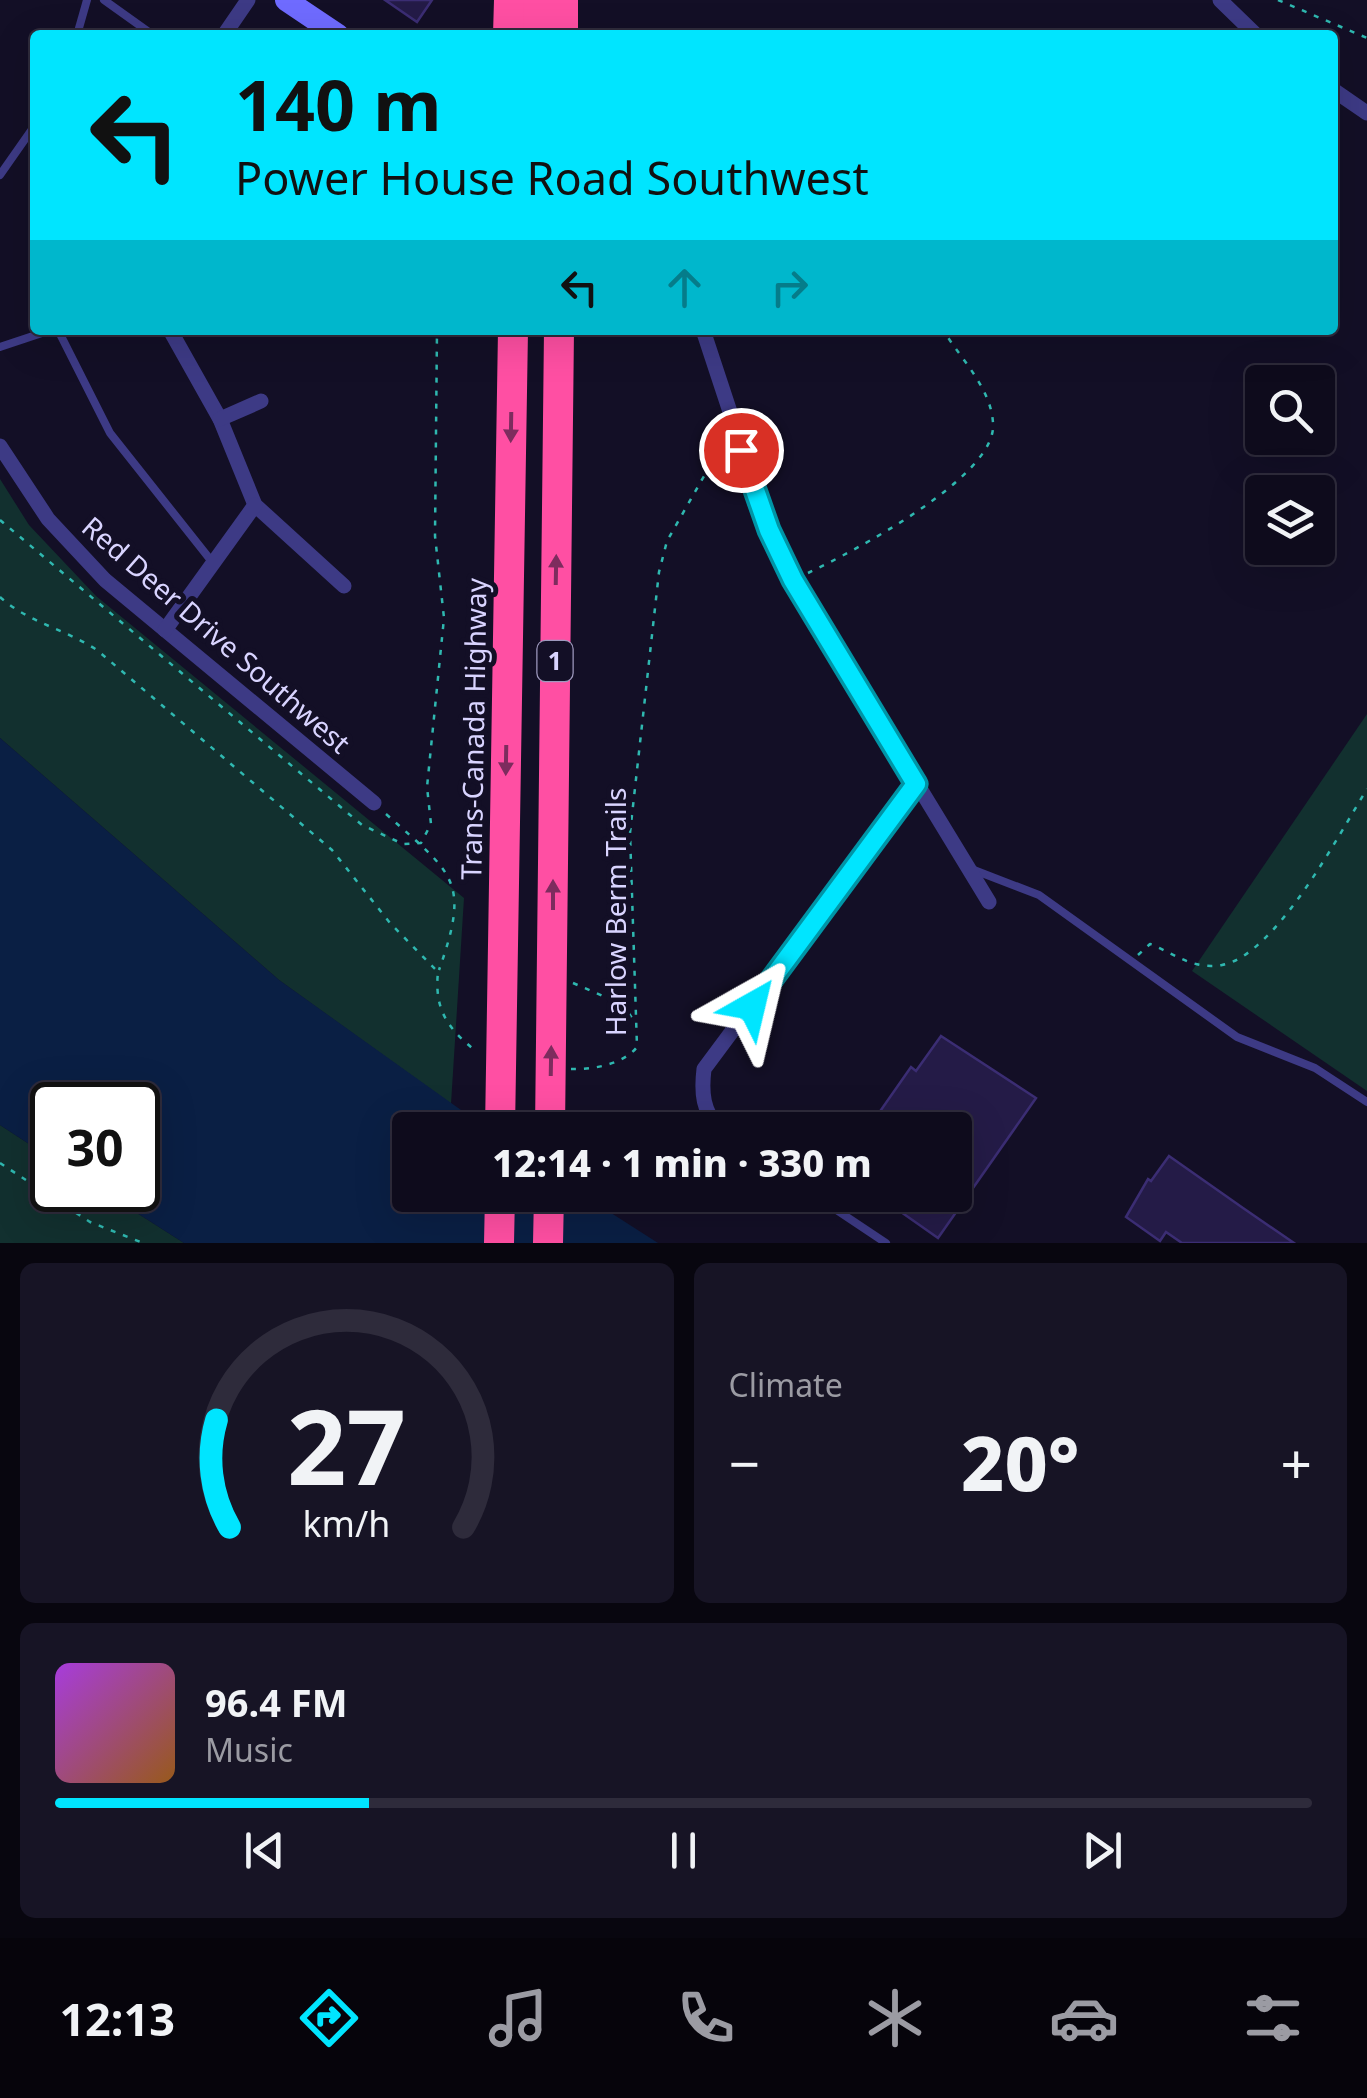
<!DOCTYPE html>
<meta charset="utf-8">
<style>
body{margin:0;font-family:"Noto Sans",sans-serif;background:#171425;color:#f1f3f6;height:100vh;display:flex;flex-direction:column;font-size:38px;white-space:nowrap}
*{box-sizing:border-box;margin:0}
p{font-size:32px;color:#9b9ba3}
.icon{flex:none;width:55px;height:55px;fill:none;stroke:currentColor;stroke-width:2;stroke-linecap:round;stroke-linejoin:round}
.map{position:relative;height:1243px;overflow:hidden}
.side{display:flex;flex-direction:column;gap:20px;padding:20px;background:#08060f;flex:1}
.side>*{flex:none}
.banner{position:absolute;left:30px;top:30px;width:1308px;height:305px;border-radius:10px;box-shadow:0 10px 40px #0002,0 0 0 2px #2e2b3b;background:#00e5ff;color:#111;overflow:hidden}
.controls{position:absolute;left:1245px;top:365px;display:grid;gap:20px}
.controls a{display:grid;place-items:center;width:90px;height:90px;border-radius:10px;background:#0e0b1c;box-shadow:0 10px 40px #0002,0 0 0 2px #2e2b3b;font-size:50px}
.speed{position:absolute;left:30px;top:1082px;display:flex;gap:20px;font-size:50px;font-weight:700;text-align:center}
.speed>*{display:grid;place-content:center;width:130px;height:130px;border-radius:50%;background:#0e0b1c;box-shadow:0 10px 40px #0002,0 0 0 2px #2e2b3b;line-height:1}
.speed .limit{border:5px solid #111;border-radius:15px;background:#fff;color:#111}
.pin{position:absolute;display:grid;place-items:center;width:85px;height:85px;color:#fff;margin:-42px;border:5px solid #fff;border-radius:50%;box-shadow:0 2px 10px #0007}
.me{position:absolute;width:110px;margin:-55px;rotate:37deg;stroke-linejoin:round;filter:drop-shadow(0 0 8px #0008)}
.turn{display:flex;align-items:center;gap:35px;height:210px;padding:0 40px;font-size:45px}
.turn .icon{width:130px;height:130px;stroke-width:2.5}
.turn b{display:block;font-size:70px;line-height:85px}
.lanes{display:flex;align-items:center;height:95px;padding:0 40px;background:#0003;justify-content:center;gap:50px;direction:ltr}
.lanes .off{opacity:.35}
.big{font-size:75px;font-weight:800;line-height:1.1}
.side .widget{flex:1;display:flex;flex-direction:column;justify-content:center;gap:15px;min-width:0;padding:0 35px;border-radius:15px;background:#171425}
.side .dial{align-items:center;gap:0}
.dial svg{height:260px;overflow:visible;fill:none;stroke:#2e2b3b;stroke-width:7;stroke-linecap:round;text-anchor:middle}
.dial text{fill:#f1f3f6;stroke:none}
.song{display:flex;align-items:center;gap:30px}
.cover{width:120px;height:120px;border-radius:15px;background:linear-gradient(135deg,hsl(280 70% 55%),hsl(30 70% 35%))}
.played{height:10px;border-radius:5px;background:linear-gradient(90deg,#00e5ff 25%,#2e2b3b 25%)}
.keys{display:flex;justify-content:space-around;direction:ltr}
.heat{display:flex;justify-content:space-between;align-items:center;font-size:55px;direction:ltr}
.side .tiles{flex:1;display:grid;gap:20px;grid-template-columns:1fr 1fr}
.widget:last-child{grid-column:span 2}
.trip{position:absolute;left:392px;top:1112px;width:580px;height:100px;border-radius:10px;background:#0e0b1c;box-shadow:0 10px 40px #0002,0 0 0 2px #2e2b3b;font-weight:800;line-height:100px;text-align:center}
.menu{display:flex;height:160px;justify-content:space-around;align-items:center;background:#06040b;color:#9b9ba3}
.menu .icon{width:70px;height:70px}
.menu .on{color:#00e5ff}
.menu b{font-size:45px;color:#f1f3f6}
.map>svg:first-child{display:block}
.green{fill:#12302f}
.water{fill:#0a1f44}
.building{fill:#241b47;stroke:#3b2d73;stroke-width:2.5}
.lines{fill:none;stroke-linecap:round;stroke-linejoin:round}
.path{stroke:#2fb8b0;stroke-width:2.5;stroke-dasharray:5 8;stroke-linecap:butt}
.lane{stroke:#3d3a85;stroke-width:8}
.street{stroke:#3d3a85;stroke-width:15}
.secondary{stroke:#6f6bff;stroke-width:22}
.highway{stroke:#ff4fa3;stroke-width:30}
.oneway{fill:#7d2c5e}
.route-casing{stroke:#0095a6;stroke-width:25}
.route{stroke:#00e5ff;stroke-width:18}
.labels{text-anchor:middle;stroke-width:10;stroke-linejoin:round;paint-order:stroke}
.shield{fill:#130f26;stroke:#9e99be;stroke-width:2.5}
.shield-label{font-size:25px;font-weight:bold;fill:#d9d4ff}
.street-label{font-size:28px;fill:#d9d4ff;stroke:#130f26}
</style>
<div class="map">
<svg width="1367" height="1243" viewBox="0 0 1367 1243">
<rect width="100%" height="100%" fill="#130f26"/>
<g class="green">
<polygon points="0,479 29,525 96,596 464,898 451,1104 279,980 0,738"/>
<polygon points="1367,714 1367,1091 1192,971"/>
<polygon points="0,1125 52,1159 52,1190 101,1190 184,1243 0,1243"/>
</g>
<polygon class="water" points="0,738 279,980 489,1130 410,1130 410,1195 583,1195 658,1243 184,1243 101,1190 138,1190 138,1105 52,1105 52,1159 0,1125"/>
<g class="building">
<polygon points="385,0 432,0 417,22"/>
<polygon points="941,1036 1036,1098 938,1238 891,1205 898,1195 955,1195 955,1130 867,1130 911,1067 916,1071"/>
<polygon points="1169,1156 1243,1208 1294,1243 1182,1243 1166,1232 1160,1241 1126,1217 1148,1179 1151,1181"/>
</g>
<g class="lines">
<g class="path">
<polyline points="1278,0 1367,38"/>
<polyline points="0,520 362,825 403,844 421,843 431,824 427,787 444,618 435,536 437,330"/>
<path d="M 808,573 C 850,553 998,477 993,423 C 991,388 961,359 943,330"/>
<path d="M 0,597 C 29,623 65,629 97,650 L 332,850 L 390,923 L 438,972 C 434,1010 448,1029 477,1052"/>
<path d="M 386,814 C 453,874 471,880 439,970"/>
<path d="M 1138,955 L 1150,944 C 1175,954 1193,970 1222,965 C 1276,955 1339,834 1367,789"/>
<polyline points="573,983 624,1005 635,1023"/>
<path d="M 571,1069 C 592,1070 624,1064 637,1047 L 630,833 L 659,572 L 667,541 L 724,441"/>
<polyline points="0,1163 90,1222 143,1243"/>
</g>
<g class="lane">
<polyline points="104,0 153,35"/>
<polyline points="77,35 87,0"/>
<polyline points="0,175 35,125"/>
<polyline points="58,330 110,433 213,563"/>
<polyline points="0,347 51,330"/>
<polyline points="974,870 1039,895 1237,1037 1315,1068 1367,1102"/>
<polyline points="814,1195 886,1243"/>
</g>
<g class="street">
<polyline points="1220,0 1256,35"/>
<polyline points="224,35 248,0"/>
<polyline points="1332,89 1367,113"/>
<polyline points="170,330 220,419 255,505 344,586"/>
<polyline points="703,330 769,530 793,580 989,902"/>
<polyline points="220,419 261,401"/>
<polyline points="0,446 48,519 105,580 374,803"/>
<polyline points="165,630 255,505"/>
<path d="M 719,1130 C 703,1110 701,1094 704,1069 L 916,784"/>
</g>
<polyline class="secondary" points="286,0 338,35"/>
<g class="highway">
<polyline points="536,0 537,35"/>
<polyline points="508,35 509,0"/>
<polyline points="563,35 563,0"/>
<polyline points="500,1130 513,330"/>
<polyline points="550,1130 559,330"/>
<polyline points="499,1243 500,1195"/>
<polyline points="548,1243 549,1195"/>
</g>
</g>
<defs><path id="oneway-solid" d="M-6-.8H1V-3.2L6.5 0L1 3.2V.8H-6Z" transform="scale(2.5)"/></defs>
<g class="oneway">
<use href="#oneway-solid" transform="translate(511 427) rotate(91)"/>
<use href="#oneway-solid" transform="translate(556 570) rotate(-89)"/>
<use href="#oneway-solid" transform="translate(506 760) rotate(91)"/>
<use href="#oneway-solid" transform="translate(553 895) rotate(-90)"/>
<use href="#oneway-solid" transform="translate(551 1061) rotate(-89)"/>
</g>
<g class="lines">
<defs>
<polyline id="route" points="741,450 769,530 793,580 916,784 752,1006"/>
</defs>
<use href="#route" class="route-casing"/>
<use href="#route" class="route"/>
</g>
<g class="labels">
<rect class="shield" x="537.5" y="641" width="35" height="40" rx="8"/>
<g class="shield-label">
<text x="555" y="670">1</text>
</g>
<g class="street-label">
<text transform="translate(216 635) rotate(41)" y="10">Red Deer Drive Southwest</text>
<text transform="translate(474 729) rotate(-89)" y="10">Trans-Canada Highway</text>
<text transform="translate(616 912) rotate(-90)" y="10">Harlow Berm Trails</text>
</g>
</g>
</svg>
<div class="controls">
<a><svg class="icon" aria-label="search" viewBox="0 0 24 24"><circle cx="10" cy="10" r="6"/><path d="M15 15l6 6"/></svg></a>
<a><svg class="icon" aria-label="layers" viewBox="0 0 24 24"><path d="M12 4l9 5-9 5-9-5zM3 14l9 5 9-5"/></svg></a>
</div>
<div class="speed"><div class="limit">30</div></div>
<div class="pin" style="left:741px;top:450px;background:#d93025"><svg class="icon" aria-label="arrive" viewBox="0 0 24 24"><path d="M6 21V4h12l-3 4 3 4H6"/></svg></div>
<svg class="me" style="left:752px;top:1006px" viewBox="-20 -20 40 40"><path d="M0-17L14 15 0 8-14 15z" fill="#00e5ff" stroke="#fff" stroke-width="4"/></svg>
<div class="trip">12:14 · 1 min · 330 m</div>
<div class="banner">
<div class="turn"><svg class="icon" aria-label="left" viewBox="0 0 24 24"><path d="M17 20v-9H6M10 6l-5 5 5 5"/></svg><div><b>140 m</b>Power House Road Southwest</div></div>
<div class="lanes"><svg class="icon" aria-label="left" viewBox="0 0 24 24"><path d="M17 20v-9H6M10 6l-5 5 5 5"/></svg><svg class="icon off" aria-label="ahead" viewBox="0 0 24 24"><path d="M12 20V5M6 11l6-6 6 6"/></svg><svg class="icon off" aria-label="right" viewBox="0 0 24 24"><path d="M7 20v-9h11M14 6l5 5-5 5"/></svg></div>
</div>
</div>
<section class="side">
<div class="tiles">
<div class="widget dial"><svg viewBox="0 0 100 80">
<path d="M14 69A42 42 0 1 1 86 69"/>
<path d="M14 69A42 42 0 0 1 10 36" stroke="#00e5ff"/>
<text x="50" y="56" font-size="32" font-weight="700">27</text>
<text x="50" y="72" font-size="11">km/h</text>
</svg></div>
<div class="widget"><p>Climate</p>
<div class="heat"><a>−</a><b class="big">20°</b><a>+</a></div>
</div>
<div class="widget">
<div class="song"><i class="cover"></i><div><b>96.4 FM</b><p>Music</p></div></div>
<div class="played"></div>
<div class="keys"><svg class="icon" aria-label="previous" viewBox="0 0 24 24"><path d="M18 5L8 12l10 7zM5 5v14"/></svg><svg class="icon" aria-label="pause" viewBox="0 0 24 24"><path d="M8 5v14M16 5v14"/></svg><svg class="icon" aria-label="next" viewBox="0 0 24 24"><path d="M6 5l10 7-10 7zM19 5v14"/></svg></div>
</div>
</div>
</section>
<nav class="menu">
<b>12:13</b>
<svg class="icon on" aria-label="directions" viewBox="0 0 24 24"><path d="M12 3l9 9-9 9-9-9zM9 14v-3h6M13 9l2 2-2 2"/></svg>
<svg class="icon" aria-label="music" viewBox="0 0 24 24"><path d="M9 18V5l10-2v13"/><circle cx="6" cy="18" r="3"/><circle cx="16" cy="16" r="3"/></svg>
<svg class="icon" aria-label="phone" viewBox="0 0 24 24"><path d="M5 4h4l2 5-3 2q2 4 5 5l2-3 5 2v4C11 20 4 13 5 4z"/></svg>
<svg class="icon" aria-label="climate" viewBox="0 0 24 24"><path d="M12 3v18M4 7l16 10M4 17L20 7"/></svg>
<svg class="icon" aria-label="car" viewBox="0 0 24 24"><path d="M5 17H2v-5l4-1 3-4h7l3 4 3 1v5h-3M9 17h6M6 11h13"/><circle cx="7" cy="17" r="2"/><circle cx="17" cy="17" r="2"/></svg>
<svg class="icon" aria-label="filters" viewBox="0 0 24 24"><path d="M4 7h16M4 17h16"/><circle cx="9" cy="7" r="2"/><circle cx="15" cy="17" r="2"/></svg>
</nav>
